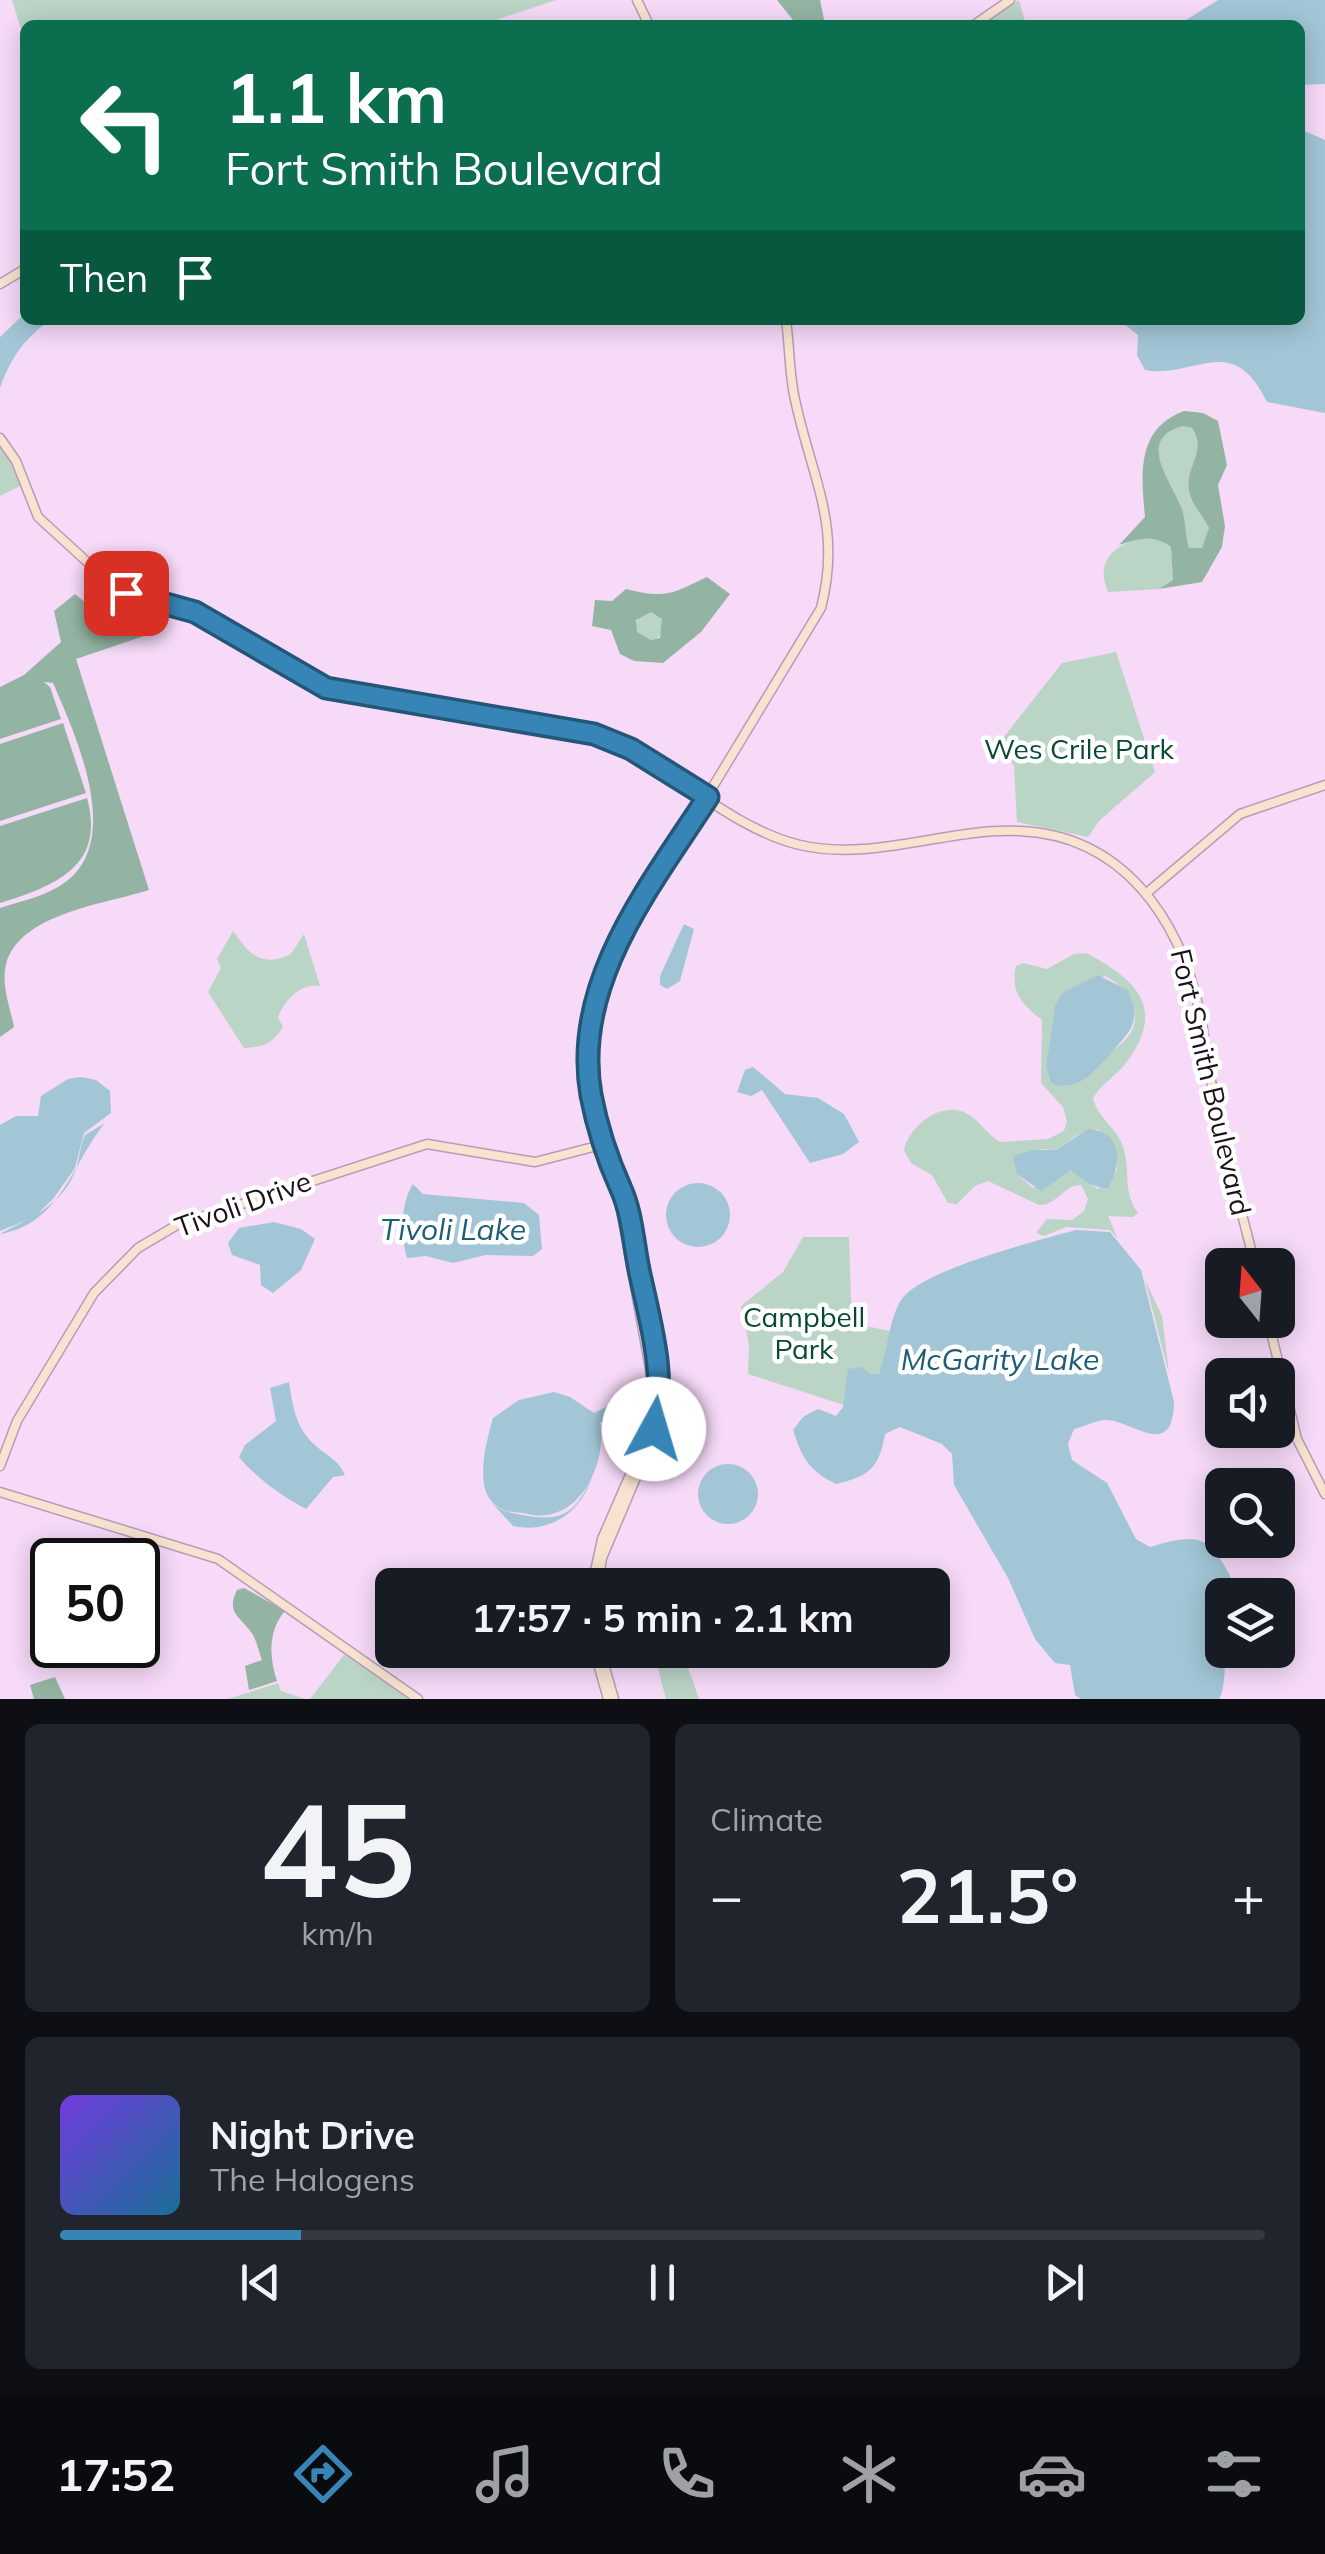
<!DOCTYPE html>
<meta charset="utf-8">
<style>
body{margin:0;font-family:Mulish,sans-serif;background:#20242c;color:#f1f3f6;height:100vh;display:flex;flex-direction:column;font-size:38px;white-space:nowrap}
*{box-sizing:border-box;margin:0}
p{font-size:32px;color:#9ea1a6}
.icon{flex:none;width:55px;height:55px;fill:none;stroke:currentColor;stroke-width:2;stroke-linecap:round;stroke-linejoin:round}
.map{position:relative;height:1699px;overflow:hidden}
.side{display:flex;flex-direction:column;gap:25px;padding:25px;background:#0d0f14;flex:1}
.side>*{flex:none}
.guide{position:absolute;left:20px;top:20px;width:1285px;height:305px;border-radius:15px;box-shadow:0 5px 25px #0003;background:#0b6e4f;color:#fff;overflow:hidden}
.needle{width:65px;rotate:343deg}
.fabs{position:absolute;left:1205px;top:1248px;display:grid;gap:20px}
.fabs a{display:grid;place-items:center;width:90px;height:90px;border-radius:15px;background:#171b24;box-shadow:0 5px 25px #0003;font-size:50px}
.speed{position:absolute;left:30px;top:1538px;display:flex;gap:20px;font-size:50px;font-weight:700;text-align:center}
.speed>*{display:grid;place-content:center;width:130px;height:130px;border-radius:50%;background:#171b24;box-shadow:0 5px 25px #0003;line-height:1}
.speed .limit{border:5px solid #111;border-radius:15px;background:#fff;color:#111}
.pin{position:absolute;display:grid;place-items:center;width:85px;height:85px;color:#fff;margin:-42px;border-radius:20px;box-shadow:0 5px 15px #0006}
.me{position:absolute;width:110px;margin:-55px;rotate:6deg;stroke-linejoin:round;filter:drop-shadow(0 0 8px #0008)}
.turn{display:flex;align-items:center;gap:35px;height:210px;padding:0 40px;font-size:45px}
.turn .icon{width:130px;height:130px;stroke-width:2.5}
.turn b{display:block;font-size:70px;line-height:85px}
.then{display:flex;align-items:center;height:95px;padding:0 40px;background:#0003;gap:20px;font-size:38px}
.big{font-size:75px;font-weight:700;line-height:1.1}
.side .card{flex:1;display:flex;flex-direction:column;justify-content:center;gap:15px;min-width:0;padding:0 35px;border-radius:15px;background:#20242c}
.side .dial{align-items:center;gap:0}
.dial b{font-size:130px;line-height:1}
.song{display:flex;align-items:center;gap:30px}
.cover{width:120px;height:120px;border-radius:15px;background:linear-gradient(135deg,hsl(260 70% 55%),hsl(200 70% 35%))}
.played{height:10px;border-radius:5px;background:linear-gradient(90deg,#3785b7 20%,#363941 20%)}
.keys{display:flex;justify-content:space-around;direction:ltr}
.heat{display:flex;justify-content:space-between;align-items:center;font-size:55px;direction:ltr}
.side .tiles{flex:1;display:grid;gap:25px;grid-template-columns:1fr 1fr}
.card:last-child{grid-column:span 2}
.trip{position:absolute;left:375px;top:1568px;width:575px;height:100px;border-radius:15px;background:#171b24;box-shadow:0 5px 25px #0003;font-weight:700;line-height:100px;text-align:center}
.tabs{display:flex;height:160px;justify-content:space-around;align-items:center;background:#090b0e;color:#9ea1a6}
.tabs .icon{width:70px;height:70px}
.tabs .on{color:#3785b7}
.tabs b{font-size:45px;color:#f1f3f6}
.map>svg:first-child{display:block}
.green{fill:#bad4c6;fill-rule:evenodd}
.forest{fill:#93b4a3;fill-rule:evenodd}
.water{fill:#a2c6d6}
.lines{fill:none;stroke-linecap:round;stroke-linejoin:round}
.secondary-casing{stroke:#b69cb8;stroke-width:11}
.secondary{stroke:#f8e3d0;stroke-width:8}
.route-casing{stroke:#245677;stroke-width:25}
.route{stroke:#3785b7;stroke-width:18}
.labels{text-anchor:middle;stroke-width:9;stroke-linejoin:round;paint-order:stroke}
.park-label{font-size:28px;fill:#084931;stroke:#fff}
.street-label{font-size:28px;fill:#1a111b;stroke:#fff}
.water-label{font-size:30px;font-style:italic;fill:#1d5e76;stroke:#fff}
</style>
<div class="map">
<svg width="1325" height="1699" viewBox="0 0 1325 1699">
<rect width="100%" height="100%" fill="#f6daf8"/>
<g class="green">
<polygon points="12,0 556,0 481,25 25,25 25,42"/>
<polygon points="1019,0 1026,25 982,25"/>
<path d="M 1183,426 L 1192,428 C 1208,452 1184,467 1189,491 C 1192,506 1203,515 1209,528 L 1203,548 L 1189,548 C 1185,535 1186,522 1182,509 C 1171,480 1135,439 1183,426 Z"/>
<polygon points="0,441 22,485 0,496"/>
<path d="M 1141,538 L 1161,540 L 1171,547 L 1173,580 L 1159,589 L 1108,592 C 1095,561 1113,546 1141,538 Z"/>
<circle cx="650" cy="626" r="14"/>
<polygon points="1116,652 1155,772 1100,820 1088,837 1017,822 1014,766 1000,742 1062,663"/>
<path d="M 233,931 C 250,955 261,968 291,954 L 304,934 L 320,986 C 301,982 284,1001 278,1017 L 283,1027 C 272,1044 264,1047 244,1048 L 208,992 L 221,968 L 217,959 Z"/>
<path d="M 1086,953 C 1137,980 1167,1008 1126,1063 C 1116,1076 1101,1084 1093,1098 C 1098,1119 1115,1126 1122,1144 C 1132,1170 1121,1190 1138,1213 L 1133,1217 L 1108,1216 L 1118,1239 L 1110,1230 L 1066,1227 L 1044,1236 L 1036,1233 L 1047,1219 L 1072,1220 L 1084,1211 L 1088,1199 L 1081,1185 C 1063,1185 1058,1205 1039,1205 L 988,1181 L 975,1186 L 957,1204 L 948,1203 L 932,1175 L 911,1163 L 904,1150 C 909,1125 945,1097 971,1116 C 982,1124 988,1135 1000,1142 L 1048,1139 L 1064,1131 L 1067,1121 L 1063,1107 L 1041,1083 L 1042,1020 C 1023,1005 1010,993 1016,966 L 1023,963 L 1047,969 L 1074,954 ZM 1105,976 C 1128,987 1147,1016 1126,1039 C 1121,1045 1113,1049 1108,1055 C 1091,1077 1087,1084 1057,1086 L 1046,1066 L 1055,1005 L 1062,993 ZM 1097,1129 C 1117,1142 1116,1149 1117,1171 L 1098,1189 L 1071,1170 L 1033,1188 L 1017,1174 L 1042,1149 L 1056,1150 L 1077,1135 Z"/>
<polygon points="803,1237 849,1237 851,1300 861,1325 909,1335 875,1415 748,1374 749,1345 741,1306 783,1272"/>
<polygon points="1145,1280 1162,1316 1169,1374"/>
<polygon points="344,1655 357,1658 414,1699 310,1699"/>
<polygon points="684,1656 699,1699 666,1699 657,1665"/>
<polygon points="278,1683 281,1691 305,1699 228,1699"/>
</g>
<g class="forest">
<polygon points="777,0 820,0 825,24 797,25"/>
<path d="M 1184,411 L 1203,413 L 1218,421 L 1227,465 L 1218,485 L 1225,526 L 1222,547 L 1202,582 L 1159,589 L 1173,580 L 1171,547 C 1154,534 1138,539 1119,545 L 1145,517 C 1141,474 1136,429 1184,411 ZM 1183,426 L 1192,428 C 1208,452 1184,467 1189,491 C 1192,506 1203,515 1209,528 L 1202,548 L 1189,548 C 1185,535 1186,521 1182,509 C 1171,480 1135,439 1183,426 Z"/>
<path d="M 707,577 L 730,594 L 701,632 L 663,663 L 634,661 L 620,654 L 611,630 L 592,626 L 595,600 L 612,601 L 626,589 C 666,599 671,594 707,577 ZM 651,612 L 662,619 L 660,638 L 651,640 L 637,632 L 636,620 Z"/>
<path d="M 75,594 L 105,619 L 149,626 L 156,632 L 76,659 L 149,890 C 106,904 20,913 6,964 C 1,986 10,1006 14,1027 L 0,1037 L 0,908 C 19,902 41,897 58,887 C 127,848 77,738 53,683 L 44,682 L 50,687 L 61,719 L 0,739 L 0,687 L 24,675 L 61,642 L 54,611 Z"/>
<polygon points="63,723 86,793 0,821 0,744"/>
<path d="M 87,798 C 106,867 54,886 0,903 L 0,826 Z"/>
<path d="M 244,1588 L 285,1611 C 268,1630 269,1658 277,1681 L 249,1690 L 245,1666 L 262,1660 C 259,1652 257,1642 253,1635 C 242,1617 225,1614 237,1590 Z"/>
<polygon points="55,1677 65,1699 34,1699 30,1685"/>
</g>
<g class="water">
<polygon points="1218,0 1325,0 1325,84 1300,85 1300,25 1178,25"/>
<path d="M 1300,129 L 1325,140 L 1325,413 L 1267,402 C 1232,330 1195,379 1145,370 L 1137,355 L 1138,335 L 1119,320 L 1300,320 Z"/>
<path d="M 25,313 L 25,320 L 51,320 C 25,337 10,359 0,388 L 0,337 Z"/>
<polygon points="684,924 694,929 680,981 667,989 660,985 660,976"/>
<path d="M 1098,975 L 1127,990 C 1144,1022 1129,1032 1110,1054 C 1091,1074 1088,1085 1057,1086 L 1051,1082 L 1046,1066 L 1055,1005 L 1062,993 Z"/>
<polygon points="753,1067 785,1094 818,1098 844,1114 859,1142 843,1154 810,1163 762,1090 751,1096 737,1092 745,1070"/>
<polygon points="81,1077 96,1080 110,1091 111,1113 84,1133 75,1168 53,1199 34,1217 0,1231 0,1125 16,1116 38,1116 41,1096 68,1079"/>
<path d="M 105,1123 C 72,1163 61,1224 0,1234 C 27,1219 60,1207 74,1174 C 80,1161 79,1148 85,1135 Z"/>
<path d="M 1088,1129 C 1123,1131 1122,1165 1108,1188 C 1095,1189 1078,1178 1071,1170 L 1041,1191 L 1017,1174 L 1013,1156 L 1034,1150 L 1056,1150 Z"/>
<circle cx="698" cy="1215" r="32"/>
<path d="M 413,1184 L 423,1194 L 524,1203 L 539,1215 L 542,1249 L 533,1256 L 485,1255 L 453,1263 L 426,1256 L 407,1258 C 400,1236 401,1202 413,1184 Z"/>
<polygon points="274,1222 301,1229 315,1239 301,1270 273,1293 261,1285 260,1265 232,1255 228,1243 239,1228"/>
<path d="M 1076,1230 L 1110,1232 L 1141,1270 L 1174,1402 C 1173,1461 1133,1421 1107,1420 C 1098,1419 1083,1427 1074,1429 L 1068,1444 L 1072,1460 L 1107,1483 L 1136,1539 L 1150,1547 C 1210,1528 1212,1542 1240,1595 L 1222,1595 C 1222,1620 1230,1682 1219,1699 L 1081,1699 L 1075,1695 L 1070,1665 L 1055,1663 L 1035,1639 L 1008,1578 L 954,1485 L 952,1454 L 942,1444 L 900,1427 L 885,1434 C 879,1468 870,1476 836,1484 C 810,1471 802,1459 793,1430 L 803,1417 L 818,1409 L 836,1416 L 843,1407 L 848,1369 L 862,1367 L 870,1374 L 879,1374 C 888,1351 888,1322 901,1300 C 920,1270 1040,1240 1076,1230 Z"/>
<path d="M 289,1382 C 293,1408 296,1429 317,1447 C 328,1456 339,1461 345,1475 L 333,1477 L 306,1509 C 283,1497 255,1477 239,1457 L 245,1445 L 276,1421 L 270,1388 Z"/>
<path d="M 554,1392 L 570,1397 L 594,1413 L 614,1403 L 632,1402 L 637,1416 L 625,1423 L 600,1422 C 608,1466 577,1526 528,1514 C 520,1512 511,1513 504,1510 C 470,1497 486,1443 493,1418 L 519,1400 Z"/>
<circle cx="728" cy="1494" r="30"/>
<path d="M 592,1477 C 581,1512 551,1534 513,1526 L 492,1503 C 502,1512 509,1512 522,1515 C 561,1522 575,1515 592,1477 Z"/>
</g>
<g class="lines">
<defs>
<g id="secondary">
<polyline points="637,0 649,25"/>
<polyline points="974,25 1010,0"/>
<polyline points="0,284 25,269"/>
<path d="M 0,438 L 16,461 L 38,517 L 119,591 L 205,617 L 326,688 L 594,734 C 667,760 725,827 800,845 C 873,862 945,828 1019,831 C 1123,835 1180,919 1200,1013 C 1205,1036 1206,1058 1211,1081 C 1224,1142 1239,1204 1255,1265"/>
<polyline points="1149,891 1240,814 1325,785"/>
<polyline points="1268,1320 1297,1439 1325,1494"/>
<polyline points="0,1466 17,1421 94,1293 138,1248 177,1225 427,1144 535,1162 605,1144"/>
<polyline points="0,1492 218,1559 418,1699"/>
<polyline points="592,1585 602,1539 642,1447 653,1385 616,1182"/>
<path d="M 598,1585 L 602,1558 L 649,1447 L 660,1384 L 621,1188 L 591,1096 L 588,1048 L 596,993 L 614,950 L 821,608 C 842,527 813,481 796,404 C 789,377 790,348 786,320"/>
<polyline points="594,1650 608,1699"/>
<polyline points="600,1650 614,1699"/>
</g>
</defs>
<use href="#secondary" class="secondary-casing"/>
<use href="#secondary" class="secondary"/>
</g>
<g class="lines">
<defs>
<path id="route" d="M 126,593 L 195,612 L 326,688 L 594,734 L 631,749 L 708,797 C 651,885 571,983 591,1095 C 597,1127 608,1160 621,1189 C 633,1215 634,1251 641,1279 C 652,1329 666,1377 654,1429"/>
</defs>
<use href="#route" class="route-casing"/>
<use href="#route" class="route"/>
</g>
<g class="labels">
<g class="park-label">
<text x="1079" y="759">Wes Crile Park</text>
<text x="804" y="1327">Campbell<tspan x="804" dy="32">Park</tspan></text>
</g>
<g class="street-label">
<text transform="translate(1211 1082) rotate(77)" y="10">Fort Smith Boulevard</text>
<text transform="translate(243 1204) rotate(-20)" y="10">Tivoli Drive</text>
</g>
<g class="water-label">
<text x="453" y="1240">Tivoli Lake</text>
<text x="1000" y="1370">McGarity Lake</text>
</g>
</g>
</svg>
<div class="fabs">
<a><svg class="needle" viewBox="-14 -14 28 28"><path d="M0-13l5 13h-10z" fill="#e53935"/><path d="M0 13l5-13h-10z" fill="#9ea1a6"/></svg></a>
<a><svg class="icon" aria-label="sound" viewBox="0 0 24 24"><path d="M4 9h4l5-4v14l-5-4H4zM17 9q2 3 0 6"/></svg></a>
<a><svg class="icon" aria-label="search" viewBox="0 0 24 24"><circle cx="10" cy="10" r="6"/><path d="M15 15l6 6"/></svg></a>
<a><svg class="icon" aria-label="layers" viewBox="0 0 24 24"><path d="M12 4l9 5-9 5-9-5zM3 14l9 5 9-5"/></svg></a>
</div>
<div class="speed"><div class="limit">50</div></div>
<div class="pin" style="left:126px;top:593px;background:#d93025"><svg class="icon" aria-label="arrive" viewBox="0 0 24 24"><path d="M6 21V4h12l-3 4 3 4H6"/></svg></div>
<svg class="me" style="left:654px;top:1429px" viewBox="-20 -20 40 40"><circle r="19" fill="#fff"/><path d="M0-13L10 11 0 6-10 11z" fill="#3785b7"/></svg>
<div class="trip">17:57 · 5 min · 2.1 km</div>
<div class="guide">
<div class="turn"><svg class="icon" aria-label="left" viewBox="0 0 24 24"><path d="M17 20v-9H6M10 6l-5 5 5 5"/></svg><div><b>1.1 km</b>Fort Smith Boulevard</div></div>
<div class="then">Then<svg class="icon" aria-label="arrive" viewBox="0 0 24 24"><path d="M6 21V4h12l-3 4 3 4H6"/></svg></div>
</div>
</div>
<section class="side">
<div class="tiles">
<div class="card dial"><b>45</b><p>km/h</p></div>
<div class="card"><p>Climate</p>
<div class="heat"><a>−</a><b class="big">21.5°</b><a>+</a></div>
</div>
<div class="card">
<div class="song"><i class="cover"></i><div><b>Night Drive</b><p>The Halogens</p></div></div>
<div class="played"></div>
<div class="keys"><svg class="icon" aria-label="previous" viewBox="0 0 24 24"><path d="M18 5L8 12l10 7zM5 5v14"/></svg><svg class="icon" aria-label="pause" viewBox="0 0 24 24"><path d="M8 5v14M16 5v14"/></svg><svg class="icon" aria-label="next" viewBox="0 0 24 24"><path d="M6 5l10 7-10 7zM19 5v14"/></svg></div>
</div>
</div>
</section>
<nav class="tabs">
<b>17:52</b>
<svg class="icon on" aria-label="directions" viewBox="0 0 24 24"><path d="M12 3l9 9-9 9-9-9zM9 14v-3h6M13 9l2 2-2 2"/></svg>
<svg class="icon" aria-label="music" viewBox="0 0 24 24"><path d="M9 18V5l10-2v13"/><circle cx="6" cy="18" r="3"/><circle cx="16" cy="16" r="3"/></svg>
<svg class="icon" aria-label="phone" viewBox="0 0 24 24"><path d="M5 4h4l2 5-3 2q2 4 5 5l2-3 5 2v4C11 20 4 13 5 4z"/></svg>
<svg class="icon" aria-label="climate" viewBox="0 0 24 24"><path d="M12 3v18M4 7l16 10M4 17L20 7"/></svg>
<svg class="icon" aria-label="car" viewBox="0 0 24 24"><path d="M5 17H2v-5l4-1 3-4h7l3 4 3 1v5h-3M9 17h6M6 11h13"/><circle cx="7" cy="17" r="2"/><circle cx="17" cy="17" r="2"/></svg>
<svg class="icon" aria-label="filters" viewBox="0 0 24 24"><path d="M4 7h16M4 17h16"/><circle cx="9" cy="7" r="2"/><circle cx="15" cy="17" r="2"/></svg>
</nav>
